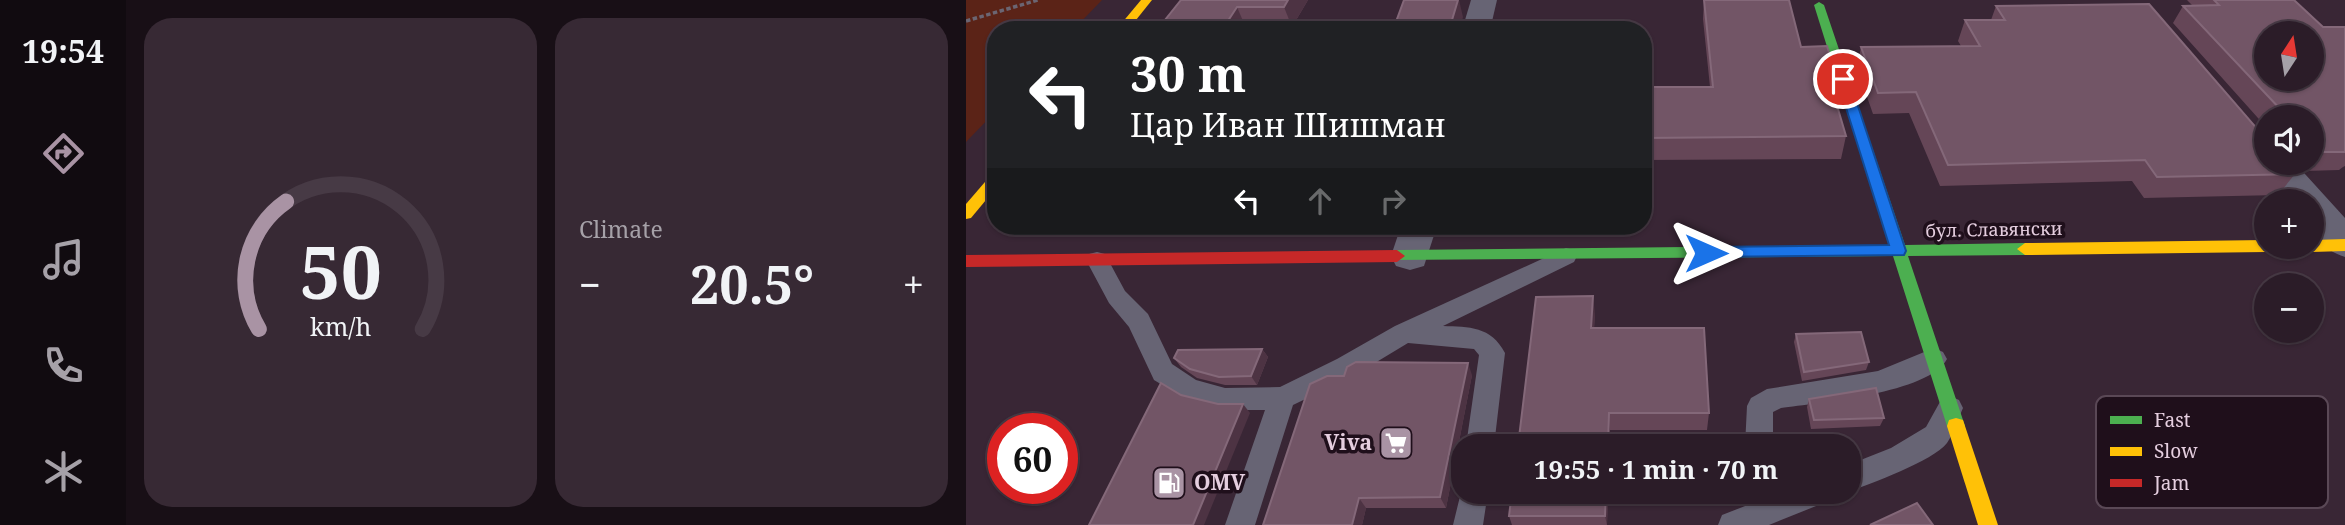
<!DOCTYPE html>
<meta charset="utf-8">
<style>
body{margin:0;font-family:"Noto Serif",serif;background:#372934;color:#f1f3f6;height:100vh;display:flex;flex-direction:column;font-size:26px;white-space:nowrap}
*{box-sizing:border-box;margin:0}
p{font-size:23px;color:#a6a1a8}
.icon{flex:none;width:38px;height:38px;fill:none;stroke:currentColor;stroke-width:2;stroke-linecap:round;stroke-linejoin:round}
.map{position:relative;flex:1;overflow:hidden}
.side{display:flex;flex-direction:column;gap:18px;padding:18px;background:#180f16;width:840px}
.side>*{flex:none}
.top-card{position:absolute;left:21px;top:21px;width:665px;height:214px;border-radius:28px;box-shadow:0 2px 5px #0004,0 0 0 2px #473a45;background:#202124;color:#fff;overflow:hidden}
.needle{width:46px;rotate:12deg}
.buttons{position:absolute;left:1288px;top:21px;display:grid;gap:14px}
.buttons a{display:grid;place-items:center;width:70px;height:70px;border-radius:50%;background:#2b1c28;box-shadow:0 2px 5px #0004,0 0 0 2px #473a45;font-size:35px}
.speed{position:absolute;left:21px;top:413px;display:flex;gap:14px;font-size:35px;font-weight:700;text-align:center}
.speed>*{display:grid;place-content:center;width:91px;height:91px;border-radius:50%;background:#2b1c28;box-shadow:0 2px 5px #0004,0 0 0 2px #473a45;line-height:1}
.speed .limit{border:10px solid #d22;background:#fff;color:#111}
.pin{position:absolute;display:grid;place-items:center;width:60px;height:60px;color:#fff;margin:-30px;border:4px solid #fff;border-radius:50%;box-shadow:0 2px 7px #0007}
.me{position:absolute;width:77px;margin:-38px;rotate:90deg;stroke-linejoin:round;filter:drop-shadow(0 0 5px #0008)}
.turn{display:flex;align-items:center;gap:24px;height:147px;padding:0 28px;font-size:32px}
.turn .icon{width:91px;height:91px;stroke-width:2.5}
.turn b{display:block;font-size:49px;line-height:60px}
.lanes{display:flex;align-items:center;height:66px;padding:0 28px;background:#0003;justify-content:center;gap:35px;direction:ltr}
.lanes .off{opacity:.35}
.big{font-size:52px;font-weight:700;line-height:1.1}
.side .tile{flex:1;display:flex;flex-direction:column;justify-content:center;gap:10px;min-width:0;padding:0 24px;border-radius:28px;background:#372934}
.side .dial{align-items:center;gap:0}
.dial svg{height:182px;overflow:visible;fill:none;stroke:#473a45;stroke-width:7;stroke-linecap:round;text-anchor:middle}
.dial text{fill:#f1f3f6;stroke:none}
.heat{display:flex;justify-content:space-between;align-items:center;font-size:38px;direction:ltr}
.side .tiles{flex:1;display:grid;gap:18px;grid-template-columns:repeat(2,1fr)}
.trip{position:absolute;left:485px;top:434px;width:410px;height:70px;border-radius:28px;background:#2b1c28;box-shadow:0 2px 5px #0004,0 0 0 2px #473a45;font-weight:700;line-height:70px;text-align:center}
main{display:flex;flex:1;min-height:0}
.tab-bar{display:flex;flex-direction:column;width:126px;justify-content:space-around;align-items:center;background:#110b10;color:#a6a1a8}
.tab-bar .icon{width:49px;height:49px}
.tab-bar .selected{color:#a993a4}
.tab-bar b{font-size:32px;color:#f1f3f6}
.map>svg:first-child{display:block}
.green{fill:#5b2317}
.lines{fill:none;stroke-linecap:round;stroke-linejoin:round}
.path{stroke:#6b6572;stroke-width:3.5;stroke-dasharray:4.5 2.5;stroke-linecap:butt}
.lane{fill:#676474;fill-rule:evenodd}
.street{fill:#676474;fill-rule:evenodd}
.fast{fill:#4caf50;fill-rule:evenodd}
.slow{fill:#ffc107;fill-rule:evenodd}
.jam{fill:#c62828;fill-rule:evenodd}
.wall{fill:#654657}
.shaded-wall{fill:#4d3343}
.building{fill:#725566;stroke:#846879;stroke-width:2;fill-rule:evenodd}
.route{fill:#1a73e8;stroke:#114b97;stroke-width:2}
.labels{text-anchor:middle;stroke-width:7;stroke-linejoin:round;paint-order:stroke}
.street-label{font-size:18px;fill:#e5cedf;stroke:#1f0f1b}
.near-poi-label{font-size:21px;font-weight:bold;fill:#e5cedf;stroke:#1f0f1b;text-anchor:end}
.key{fill:#1f0f1b;stroke:#5a4856;stroke-width:2}
.key-label{font-size:19px;fill:#e5cedf}
</style>
<main>
<nav class="tab-bar">
<b>19:54</b>
<svg class="icon selected" aria-label="directions" viewBox="0 0 24 24"><path d="M12 3l9 9-9 9-9-9zM9 14v-3h6M13 9l2 2-2 2"/></svg>
<svg class="icon" aria-label="music" viewBox="0 0 24 24"><path d="M9 18V5l10-2v13"/><circle cx="6" cy="18" r="3"/><circle cx="16" cy="16" r="3"/></svg>
<svg class="icon" aria-label="phone" viewBox="0 0 24 24"><path d="M5 4h4l2 5-3 2q2 4 5 5l2-3 5 2v4C11 20 4 13 5 4z"/></svg>
<svg class="icon" aria-label="climate" viewBox="0 0 24 24"><path d="M12 3v18M4 7l16 10M4 17L20 7"/></svg>
</nav>
<section class="side">
<div class="tiles">
<div class="tile dial"><svg viewBox="0 0 100 80">
<path d="M14 69A42 42 0 1 1 86 69"/>
<path d="M14 69A42 42 0 0 1 26 13" stroke="#a993a4"/>
<text x="50" y="56" font-size="32" font-weight="700">50</text>
<text x="50" y="72" font-size="11">km/h</text>
</svg></div>
<div class="tile"><p>Climate</p>
<div class="heat"><a>−</a><b class="big">20.5°</b><a>+</a></div>
</div>
</div>
</section>
<div class="map">
<svg width="1379" height="525" viewBox="0 0 1379 525">
<rect width="100%" height="100%" fill="#392635"/>
<polygon class="green" points="0,0 136,0 107,30 30,30 30,111 0,142"/>
<g class="lines">
<polyline class="path" points="0,21 72,0"/>
<g class="lane">
<path d="M 600,248 L 608,250 L 611,256 L 608,262 L 477,326 C 503,327 525,326 539,353 L 528,446 L 500,446 L 513,355 L 508,349 L 442,343 L 389,375 L 327,405 L 289,525 L 259,525 L 299,410 L 259,410 L 223,401 L 188,380 L 163,327 L 143,303 L 120,260 L 123,254 L 131,252 L 139,254 L 159,291 L 182,314 L 206,364 L 230,380 L 259,388 L 314,387 L 371,359 L 429,326 Z"/>
<path d="M 968,348 L 977,352 L 981,359 C 964,393 851,403 815,408 L 807,412 L 807,446 L 779,446 L 781,406 L 785,398 L 801,389 L 912,371 Z"/>
<path d="M 984,396 L 993,400 L 997,408 C 992,419 988,433 981,443 C 967,461 904,484 882,492 L 880,492 L 882,465 L 925,448 L 960,427 L 975,400 Z"/>
<polygon points="497,484 497,492 522,492 517,525 487,525"/>
<polygon points="815,492 864,492 860,502 803,525 752,525 756,515"/>
</g>
<g class="street">
<polygon points="505,0 531,0 524,30 496,30"/>
<path d="M 1298,155 L 1300,155 L 1300,163 L 1329,163 L 1379,218 L 1379,257 C 1350,248 1346,228 1346,201 L 1323,201 L 1293,163 Z"/>
<polygon points="435,226 471,226 458,266 444,270 430,266 425,256"/>
</g>
<polygon class="fast" points="853,2 858,5 939,245 1059,243 1067,249 1059,255 942,256 999,426 997,432 990,434 983,432 981,426 927,256 425,260 423,256 431,250 923,245 848,5"/>
<g class="slow">
<polygon points="175,0 186,0 162,30 150,30"/>
<polygon points="30,173 30,188 5,218 0,219 0,204 25,175"/>
<polygon points="1379,239 1379,251 1346,252 1339,247 1346,247 1346,240"/>
<polygon points="1300,240 1300,247 1307,247 1300,252 1059,255 1051,249 1059,243"/>
<polygon points="990,418 997,420 1032,525 1012,525 981,426 983,420"/>
</g>
<polygon class="jam" points="431,250 439,256 431,262 0,267 0,255"/>
</g>
<g class="wall">
<polygon points="215,0 342,0 326,27 280,28 279,30 191,30"/>
<polygon points="738,0 835,47 875,92 872,108 880,136 875,159 677,160 677,87 744,87 737,19"/>
<polygon points="1221,0 1328,0 1357,27 1379,27 1379,166 1377,167 1373,170 1339,171 1331,163 1346,163 1346,117 1300,117 1300,127 1207,23 1217,6 1226,5"/>
<polygon points="1030,6 1300,163 1329,174 1312,195 1178,198 1166,181 974,186 943,113 907,114 891,68 895,47 995,46 992,41 999,20 1025,20"/>
<polygon points="629,314 628,328 743,413 741,430 644,430 552,446"/>
<polygon points="830,334 903,362 900,370 836,381 828,342"/>
<polygon points="296,349 302,357 291,385 259,385 231,378 215,367 208,358"/>
<polygon points="506,375 480,508 400,508 396,525 297,525"/>
<polygon points="843,399 918,418 914,426 845,429 841,407"/>
<polygon points="642,492 641,525 546,525 543,516"/>
</g>
<g class="shaded-wall">
<polygon points="322,0 342,0 326,27 318,7"/>
<polygon points="492,0 493,0 497,17 494,30 483,30"/>
<polygon points="271,7 280,28 279,30 256,30"/>
<polygon points="627,296 629,314 627,346 625,328"/>
<polygon points="296,349 302,357 291,385 285,376"/>
<polygon points="502,363 506,375 480,508 474,497"/>
<polygon points="277,404 284,413 238,525 227,525"/>
<polygon points="643,413 644,430 644,446 642,446"/>
<polygon points="640,492 642,492 641,525 639,516"/>
<polygon points="393,498 400,508 396,525 386,525"/>
</g>
<g class="building">
<polygon points="215,0 322,0 318,7 271,7 256,30 191,30"/>
<polygon points="438,0 492,0 483,30 427,30"/>
<polygon points="738,0 823,0 835,47 861,46 875,92 867,92 880,136 677,138 677,87 747,87"/>
<path d="M 1248,0 L 1328,0 L 1357,27 L 1379,27 L 1379,152 L 1355,152 L 1346,143 L 1346,117 L 1316,117 L 1316,111 L 1217,6 L 1253,5 ZM 1300,33 L 1346,33 L 1346,79 L 1300,79 Z"/>
<polygon points="1183,4 1300,139 1300,163 1319,163 1329,174 1191,177 1179,160 982,165 950,92 912,93 895,47 1014,46 999,20 1039,20 1030,6"/>
<polygon points="627,296 625,328 738,328 743,413 643,413 642,446 552,446 570,297"/>
<polygon points="895,332 903,362 838,372 830,334"/>
<polygon points="296,349 285,376 253,377 224,369 208,358 212,350"/>
<polygon points="390,362 502,363 474,497 393,498 386,525 297,525 344,384 361,376 378,376 381,367"/>
<polygon points="195,383 215,395 252,404 277,404 227,525 123,525"/>
<polygon points="910,388 918,418 848,420 843,399"/>
<polygon points="546,492 640,492 639,516 543,516"/>
<polygon points="951,503 967,525 904,525"/>
</g>
<polygon class="route" points="877,75 883,79 940,251 938,255 735,257 733,253 740,247 923,245 871,79"/>
<defs>
<symbol id="supermarket-square" viewBox="-11 -11 22 22"><rect x="-9" y="-9" width="18" height="18" rx="4" fill="#a993a4" stroke="#1f0f1b"/><path d="M-6-5.5h2.5l.6 2H6L4.5 2H-2.5L-4.4-4H-6ZM-1.5 3.2a1.3 1.3 0 1 0 .1 0ZM3 3.2a1.3 1.3 0 1 0 .1 0Z" fill="#fff"/></symbol>
<symbol id="fuel-square" viewBox="-11 -11 22 22"><rect x="-9" y="-9" width="18" height="18" rx="4" fill="#a993a4" stroke="#1f0f1b"/><path d="M-5.5-6h7V0h2V4h1.3V-2.5L3-4.5l.8-.8L6-3V5H2.5V1h-1V6h-7ZM-4.2-4.7v3.2H.2V-4.7Z" fill="#fff"/></symbol>
</defs>
<g fill-rule="evenodd">
<use href="#supermarket-square" x="411" y="424" width="38" height="38"/>
<use href="#fuel-square" x="184" y="464" width="38" height="38"/>
</g>
<g class="labels">
<g class="street-label">
<text transform="translate(1028 230) rotate(-1)" y="6">бул. Славянски</text>
</g>
<g class="near-poi-label">
<text x="406" y="450">Viva</text>
<text x="228" y="490" text-anchor="start">OMV</text>
</g>
</g>
<rect x="1130" y="396" width="232" height="112" rx="10" class="key"/>
<rect x="1144" y="416" width="32" height="8" fill="#4caf50"/>
<rect x="1144" y="447" width="32" height="9" fill="#ffc107"/>
<rect x="1144" y="479" width="32" height="8" fill="#c62828"/>
<g class="key-label">
<text x="1188" y="427">Fast</text>
<text x="1188" y="458">Slow</text>
<text x="1188" y="490">Jam</text>
</g>
</svg>
<div class="buttons">
<a><svg class="needle" viewBox="-14 -14 28 28"><path d="M0-13l5 13h-10z" fill="#e53935"/><path d="M0 13l5-13h-10z" fill="#a6a1a8"/></svg></a>
<a><svg class="icon" aria-label="sound" viewBox="0 0 24 24"><path d="M4 9h4l5-4v14l-5-4H4zM17 9q2 3 0 6"/></svg></a>
<a>+</a>
<a>−</a>
</div>
<div class="speed"><div class="limit">60</div></div>
<div class="pin" style="left:877px;top:79px;background:#d93025"><svg class="icon" aria-label="arrive" viewBox="0 0 24 24"><path d="M6 21V4h12l-3 4 3 4H6"/></svg></div>
<svg class="me" style="left:740px;top:253px" viewBox="-20 -20 40 40"><path d="M0-17L14 15 0 8-14 15z" fill="#1a73e8" stroke="#fff" stroke-width="4"/></svg>
<div class="trip">19:55 · 1 min · 70 m</div>
<div class="top-card">
<div class="turn"><svg class="icon" aria-label="left" viewBox="0 0 24 24"><path d="M17 20v-9H6M10 6l-5 5 5 5"/></svg><div><b>30 m</b>Цар Иван Шишман</div></div>
<div class="lanes"><svg class="icon" aria-label="left" viewBox="0 0 24 24"><path d="M17 20v-9H6M10 6l-5 5 5 5"/></svg><svg class="icon off" aria-label="ahead" viewBox="0 0 24 24"><path d="M12 20V5M6 11l6-6 6 6"/></svg><svg class="icon off" aria-label="right" viewBox="0 0 24 24"><path d="M7 20v-9h11M14 6l5 5-5 5"/></svg></div>
</div>
</div>
</main>
